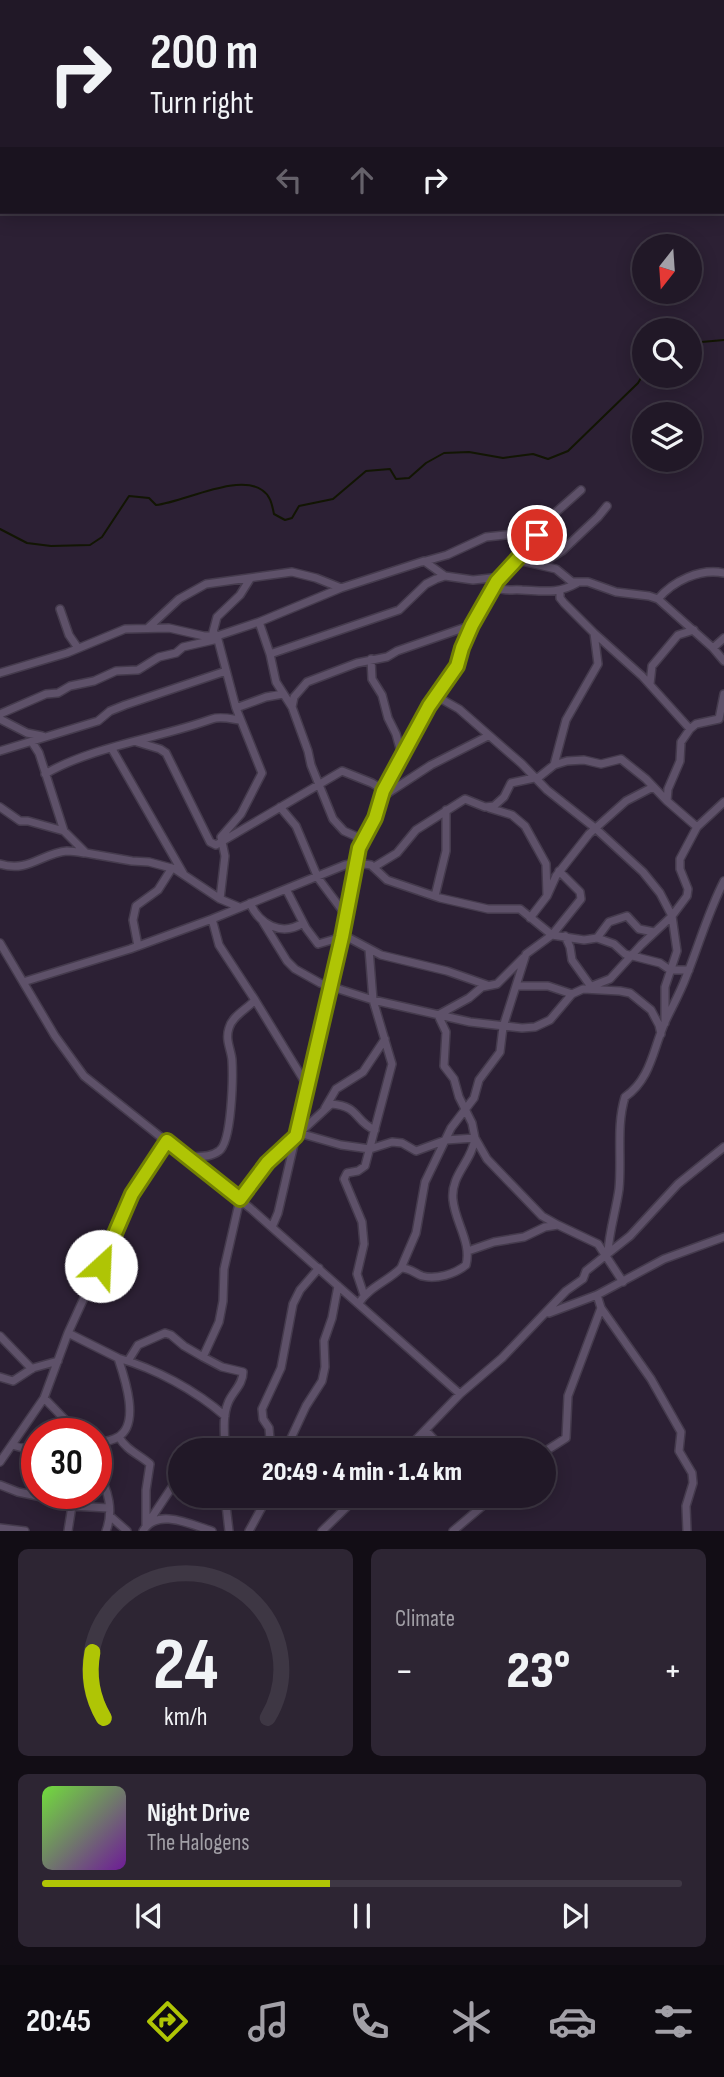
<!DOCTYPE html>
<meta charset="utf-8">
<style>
body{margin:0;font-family:"Sofia Sans Condensed",sans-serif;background:#2d2533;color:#f1f3f6;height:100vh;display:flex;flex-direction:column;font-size:26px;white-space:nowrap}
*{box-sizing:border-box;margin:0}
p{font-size:23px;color:#a2a0a7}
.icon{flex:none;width:38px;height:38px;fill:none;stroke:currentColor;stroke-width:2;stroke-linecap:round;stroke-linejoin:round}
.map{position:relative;height:1531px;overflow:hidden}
.side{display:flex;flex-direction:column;gap:18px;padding:18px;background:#120d15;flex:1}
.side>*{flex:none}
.guide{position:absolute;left:0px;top:0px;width:724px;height:214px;box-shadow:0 4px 18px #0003,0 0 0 2px #3e3744;background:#211827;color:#f1f3f6;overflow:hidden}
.needle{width:46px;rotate:197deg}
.buttons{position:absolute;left:632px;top:234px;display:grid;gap:14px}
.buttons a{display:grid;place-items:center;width:70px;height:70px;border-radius:50%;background:#211827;box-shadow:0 4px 18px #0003,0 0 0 2px #3e3744;font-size:35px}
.speed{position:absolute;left:21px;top:1418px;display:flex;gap:14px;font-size:35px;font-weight:700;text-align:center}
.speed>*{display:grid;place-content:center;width:91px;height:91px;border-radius:50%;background:#211827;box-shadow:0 4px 18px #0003,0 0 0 2px #3e3744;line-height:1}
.speed .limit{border:10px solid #d22;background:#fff;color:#111}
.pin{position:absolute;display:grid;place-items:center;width:60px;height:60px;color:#fff;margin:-30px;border:4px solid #fff;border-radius:50%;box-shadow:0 2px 7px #0007}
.me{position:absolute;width:77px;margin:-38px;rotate:25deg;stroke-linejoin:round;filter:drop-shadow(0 0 5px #0008)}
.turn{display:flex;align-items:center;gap:24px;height:147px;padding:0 35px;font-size:32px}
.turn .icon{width:91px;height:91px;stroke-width:2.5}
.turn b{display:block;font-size:49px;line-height:60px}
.lanes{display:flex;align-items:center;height:66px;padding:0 35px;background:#0003;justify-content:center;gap:35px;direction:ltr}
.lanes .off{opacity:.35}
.big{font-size:52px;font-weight:800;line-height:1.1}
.side .widget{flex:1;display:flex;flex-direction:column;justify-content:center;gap:10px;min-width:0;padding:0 24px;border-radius:10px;background:#2d2533}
.side .dial{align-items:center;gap:0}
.dial svg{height:182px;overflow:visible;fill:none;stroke:#3e3744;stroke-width:7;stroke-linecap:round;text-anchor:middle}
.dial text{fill:#f1f3f6;stroke:none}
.song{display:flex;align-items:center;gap:21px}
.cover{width:84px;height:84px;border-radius:10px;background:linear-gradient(135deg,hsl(100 70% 55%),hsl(280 70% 35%))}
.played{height:7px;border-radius:4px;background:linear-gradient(90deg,#afc505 45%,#3e3744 45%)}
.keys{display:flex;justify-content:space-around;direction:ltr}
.heat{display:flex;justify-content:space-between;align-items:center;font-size:38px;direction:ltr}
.side .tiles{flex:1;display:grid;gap:18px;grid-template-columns:1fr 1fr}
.widget:last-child{grid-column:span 2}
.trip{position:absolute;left:168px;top:1438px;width:388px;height:70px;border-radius:35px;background:#211827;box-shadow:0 4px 18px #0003,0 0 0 2px #3e3744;font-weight:800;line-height:70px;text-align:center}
.tab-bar{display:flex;height:112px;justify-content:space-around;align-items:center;background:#0d0a10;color:#a2a0a7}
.tab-bar .icon{width:49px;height:49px}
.tab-bar .selected{color:#afc505}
.tab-bar b{font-size:32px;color:#f1f3f6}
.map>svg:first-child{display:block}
</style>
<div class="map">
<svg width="724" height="1531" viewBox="0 0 724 1531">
<rect width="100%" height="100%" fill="#2c2034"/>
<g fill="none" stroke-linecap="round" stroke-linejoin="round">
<path stroke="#121503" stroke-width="2" d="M690 343 724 340
M0 529 27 543 51 546 90 545 102 537 129 496 149 498 156 505C184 502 238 473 262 490 271 496 272 505 274 514L285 520 292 518 299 506 333 499 366 471 390 469 396 479 409 478 426 463 444 453 469 452 503 458 533 454 548 459 568 451 638 383 644 373"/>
<g stroke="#453b4d" stroke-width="10">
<path id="minor" d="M231 0 233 2
M649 0 658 2
M673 0V2
M132 2 134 0
M331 2 332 0
M723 8H724
M0 46 2 47
M0 74 2 75
M517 560 556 569 572 582H588L616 592 649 596 658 599 713 648
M422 562 447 555 486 537 523 533 545 521
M536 564 549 559 562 551 598 517 607 506
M250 579 240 595 217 617 213 632 217 636 236 708 266 697 283 694
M495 587C505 592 511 589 522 590 544 591 558 594 577 583
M658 599C673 581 700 568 724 573
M60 609 69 635 78 648
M259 622 341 588
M149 627 179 599 206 584 292 572 316 578 341 588 424 561 445 576
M724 638 713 648 724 661
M270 654 276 682 292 707 308 751 311 765 333 819 344 831 362 839
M371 659 372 679 382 695 388 718 396 734 402 756
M0 673 67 653 125 629 169 628 204 636H217L259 622 270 654 399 610 426 584 436 579 445 576 473 580 501 577
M650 684 652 666 678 635 694 630
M436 696 459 709 522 764 547 790 595 828 643 872 660 893 672 916 677 951 665 987V1023
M292 707 294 697 307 682 357 663 387 657 397 651 472 625
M0 714 46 694 58 693 70 686 94 681 116 671 138 670 159 657 176 653 183 647 218 639
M0 719 27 733 42 736
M690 729 696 724 719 719 724 694
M32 742 39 753 64 831
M137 742 160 749 166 753 210 842 216 845 342 771 372 783 388 793 431 765 488 736
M112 749 183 873
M0 751 98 721 110 711 125 705 226 671
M554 765 566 720 598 664 594 633 564 603 560 598V592
M45 774C93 746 160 738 212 719 220 716 232 719 240 720
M0 807 20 821H28L64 831 86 853 132 861 149 862 175 869 220 899 239 907
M280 807 296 826 318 878 342 910 347 912
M489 808 512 815 525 826 546 864 547 895
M697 827 724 802
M0 864C28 873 42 853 67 851 72 851 78 852 84 853
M374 867 397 853 416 830 465 799 485 807 494 806 504 797 511 783 539 777 554 765 567 761 584 760 601 764 621 759 646 779 667 801
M286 889 306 928 318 944 342 937 351 939 381 955 447 971 487 985
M435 896 446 851V810
M220 899 225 856 221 837 241 814 262 773 236 708
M250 903C259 924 281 937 303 923
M530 918 547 896 556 876 589 834 626 801 653 787
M263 922 287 961 295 969 320 983 373 1000 470 1022 522 1028 535 1027 550 1020 572 994 583 989 620 991 630 993 651 1010 659 1025 661 1034
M565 936 570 947 572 960 592 988
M597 938 609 922 627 916 639 929 654 932
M0 943 55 1036 84 1076 250 1208 460 1394
M138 946 133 920 136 906 158 890 172 868
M523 958 497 984 482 987 469 998 438 1015 446 1032 444 1066 454 1079 459 1097 472 1123 475 1138 487 1159 542 1216 558 1225
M23 982 130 949 212 919
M518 986H548L572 994
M592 986 610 979 641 945 672 916 687 896 688 889 680 869V859L697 827 667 801 668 789 680 761 681 742 690 729 642 676 594 633
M255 1000 308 1087
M325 1108 336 1089 363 1072 385 1039
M299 1133 341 1145 370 1149 392 1142 402 1143 416 1151 446 1140 475 1138C472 1162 450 1175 453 1200 455 1222 472 1243 466 1265 455 1274 436 1280 422 1276 414 1273 410 1268 401 1268 388 1281 368 1288 359 1303
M187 1157C198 1156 210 1158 219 1151 232 1142 233 1077 232 1060 231 1049 225 1040 229 1028 232 1016 247 1009 255 1000L219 945 212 919 345 865 357 863 371 865 387 880 440 898 488 909H520L552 935 584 940 597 938 614 944 625 954 660 963 670 970H689
M272 1227 278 1213 342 937 362 839 375 818 389 779 429 706 458 666 462 648 472 625 497 581 533 542 546 521 581 490
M468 1251 494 1242 524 1237 545 1227 558 1225 598 1244 623 1282
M608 1253C609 1231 616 1211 619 1189 622 1158 616 1126 625 1097 651 1079 653 1049 665 1022 672 1007 680 993 686 977 699 945 708 912 724 881
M401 1268 416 1233 425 1182 451 1128 474 1098 479 1080 500 1052 503 1027 526 954 552 935 581 899 580 892 559 871
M364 1295 357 1274 364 1244 362 1222 344 1179 347 1173 358 1171 365 1166 392 1064 373 1000 369 949
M597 1295 601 1308 651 1379 681 1432 679 1451 692 1473 693 1483 686 1506 687 1531
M549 1313 597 1295 664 1259 724 1237
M68 1333 118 1358C124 1376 141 1424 118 1437 112 1441 103 1442 96 1443
M0 1336 32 1369
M118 1358C156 1369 195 1390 225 1416
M128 1361 138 1345 165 1333 171 1335 184 1346 203 1357
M0 1377 13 1381 33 1368 58 1361
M44 1398 78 1433
M426 1431 445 1451
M119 1437C126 1450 140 1455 150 1464L146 1490V1526
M12 1445 37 1452
M193 1451 198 1449 201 1451
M225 1451C225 1436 222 1418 228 1403 232 1392 243 1385 243 1372L222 1367 203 1357 219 1322 223 1301 224 1269 240 1199 267 1163 331 1104C360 1106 354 1121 375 1130
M271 1451 269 1428 263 1419 262 1409 281 1368 293 1304 300 1290 319 1268
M285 1451 306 1406 322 1381 325 1367 324 1341 332 1318 338 1286
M405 1451 460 1394 502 1358 566 1291 583 1279 586 1271 630 1236 678 1184 724 1147
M544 1452 566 1438 568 1396 601 1308
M0 1462 44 1398 68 1333 132 1193 167 1141
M96 1474C110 1488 113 1513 106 1531
M0 1485 18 1492 42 1497 63 1498 68 1500 71 1506 109 1508
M225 1496 229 1531
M110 1516 127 1531
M148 1523 180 1475
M0 1528 25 1531
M68 1531 74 1493
M143 1531C157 1507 192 1525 212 1531
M249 1531 268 1496
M322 1531 358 1496
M453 1531 492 1498 490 1496"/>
</g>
<use href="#minor" stroke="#5e5169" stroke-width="7"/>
</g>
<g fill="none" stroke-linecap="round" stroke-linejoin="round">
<g stroke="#728003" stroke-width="18">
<path id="route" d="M101 1266 132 1194 167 1141 240 1199 267 1163 296 1136 342 937 359 848 375 818 383 791 429 706 457 666 462 648 472 625 497 581 533 542 537 535"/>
</g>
<use href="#route" stroke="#afc505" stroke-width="12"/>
</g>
</svg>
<div class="buttons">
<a><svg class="needle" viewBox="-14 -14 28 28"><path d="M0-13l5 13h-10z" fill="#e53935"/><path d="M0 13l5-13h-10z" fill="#a2a0a7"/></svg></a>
<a><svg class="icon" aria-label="search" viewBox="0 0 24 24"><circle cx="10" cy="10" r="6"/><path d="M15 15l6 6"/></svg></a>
<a><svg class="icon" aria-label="layers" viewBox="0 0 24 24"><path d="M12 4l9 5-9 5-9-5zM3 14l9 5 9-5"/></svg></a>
</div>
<div class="speed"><div class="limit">30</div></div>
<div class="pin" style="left:537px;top:535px;background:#d93025"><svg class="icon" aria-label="arrive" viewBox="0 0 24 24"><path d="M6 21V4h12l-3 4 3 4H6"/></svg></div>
<svg class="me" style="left:101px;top:1266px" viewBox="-20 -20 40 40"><circle r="19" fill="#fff"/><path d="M0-13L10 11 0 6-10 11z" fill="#afc505"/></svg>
<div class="trip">20:49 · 4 min · 1.4 km</div>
<div class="guide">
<div class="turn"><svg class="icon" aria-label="right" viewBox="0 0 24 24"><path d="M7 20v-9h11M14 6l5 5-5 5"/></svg><div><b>200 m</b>Turn right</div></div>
<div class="lanes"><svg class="icon off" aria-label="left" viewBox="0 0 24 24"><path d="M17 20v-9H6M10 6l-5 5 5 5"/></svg><svg class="icon off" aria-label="ahead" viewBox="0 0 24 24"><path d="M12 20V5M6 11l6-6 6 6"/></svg><svg class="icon" aria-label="right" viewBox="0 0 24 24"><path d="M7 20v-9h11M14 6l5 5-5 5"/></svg></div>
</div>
</div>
<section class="side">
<div class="tiles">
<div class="widget dial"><svg viewBox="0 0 100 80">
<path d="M14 69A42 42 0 1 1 86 69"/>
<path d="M14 69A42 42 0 0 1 9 40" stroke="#afc505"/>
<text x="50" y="56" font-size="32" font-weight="700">24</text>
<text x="50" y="72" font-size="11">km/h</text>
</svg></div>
<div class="widget"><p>Climate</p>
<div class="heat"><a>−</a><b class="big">23°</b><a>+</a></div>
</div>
<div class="widget">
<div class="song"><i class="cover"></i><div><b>Night Drive</b><p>The Halogens</p></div></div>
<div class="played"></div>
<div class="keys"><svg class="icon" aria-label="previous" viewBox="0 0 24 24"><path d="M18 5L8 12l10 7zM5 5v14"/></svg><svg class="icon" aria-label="pause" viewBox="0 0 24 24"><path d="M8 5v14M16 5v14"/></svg><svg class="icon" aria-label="next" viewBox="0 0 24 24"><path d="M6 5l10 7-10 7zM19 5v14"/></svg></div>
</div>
</div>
</section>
<nav class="tab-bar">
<b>20:45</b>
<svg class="icon selected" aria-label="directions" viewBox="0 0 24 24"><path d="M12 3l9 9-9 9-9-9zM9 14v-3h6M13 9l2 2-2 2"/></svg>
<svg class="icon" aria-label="music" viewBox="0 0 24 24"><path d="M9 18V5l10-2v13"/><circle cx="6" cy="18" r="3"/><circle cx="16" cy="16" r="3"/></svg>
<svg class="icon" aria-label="phone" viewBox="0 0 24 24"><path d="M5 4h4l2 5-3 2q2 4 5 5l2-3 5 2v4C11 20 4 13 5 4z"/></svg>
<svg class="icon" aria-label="climate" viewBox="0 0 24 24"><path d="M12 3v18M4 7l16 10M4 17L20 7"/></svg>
<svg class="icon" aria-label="car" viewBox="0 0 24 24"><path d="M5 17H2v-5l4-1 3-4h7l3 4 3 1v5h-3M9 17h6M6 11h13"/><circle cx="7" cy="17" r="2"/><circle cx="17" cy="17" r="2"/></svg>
<svg class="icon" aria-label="filters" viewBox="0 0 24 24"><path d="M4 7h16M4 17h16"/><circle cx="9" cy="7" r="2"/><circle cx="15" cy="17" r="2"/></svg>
</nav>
